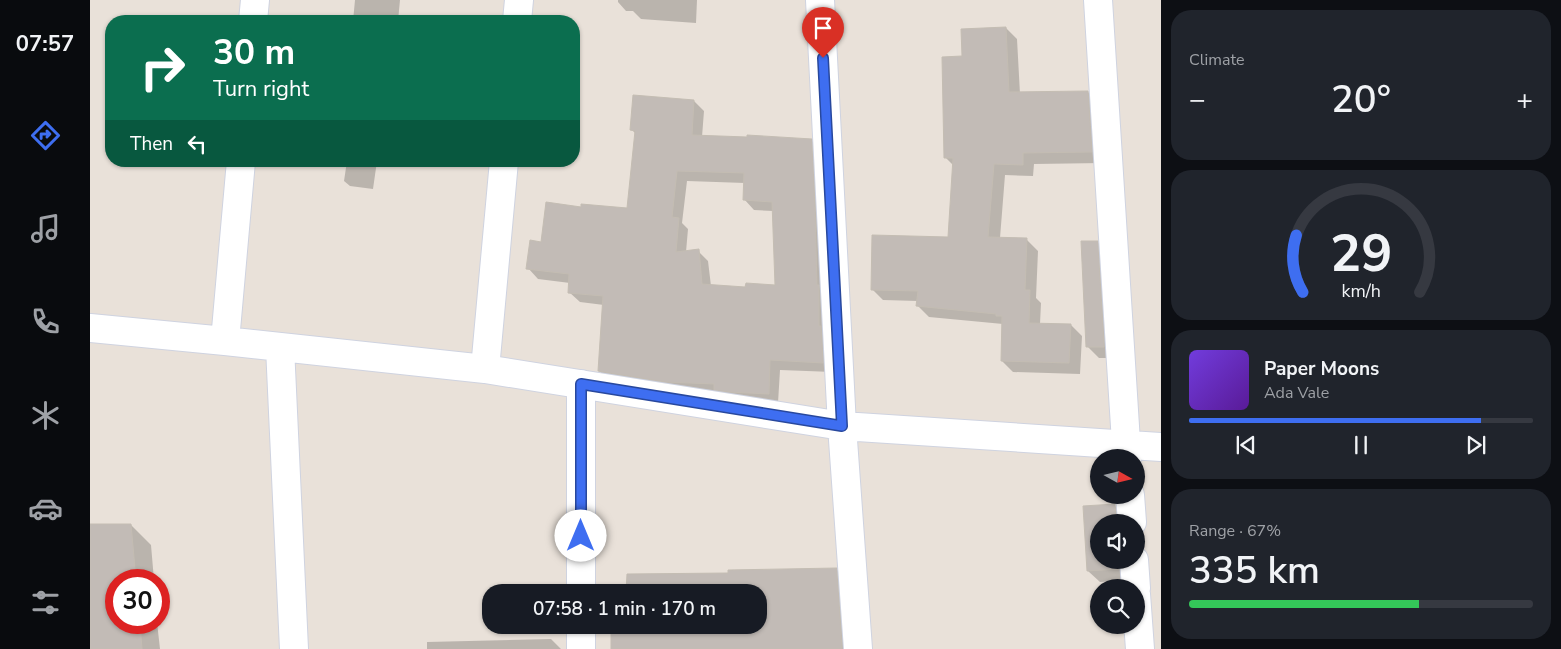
<!DOCTYPE html>
<meta charset="utf-8">
<style>
body{margin:0;font-family:"Nunito Sans",sans-serif;background:#20242c;color:#f1f3f6;height:100vh;display:flex;flex-direction:column;font-size:19px;white-space:nowrap}
*{box-sizing:border-box;margin:0}
p{font-size:16px;color:#9ea1a6}
.icon{flex:none;width:28px;height:28px;fill:none;stroke:currentColor;stroke-width:2;stroke-linecap:round;stroke-linejoin:round}
.map{position:relative;flex:1;overflow:hidden}
.sheet{display:flex;flex-direction:column;gap:10px;padding:10px;background:#0d0f14;width:400px}
.sheet>*{flex:none}
.hud{position:absolute;left:15px;top:15px;width:475px;height:152px;border-radius:20px;box-shadow:0 1px 4px #0004;background:#0b6e4f;color:#fff;overflow:hidden}
.needle{width:32px;rotate:98deg}
.controls{position:absolute;left:1000px;top:449px;display:grid;gap:10px}
.controls a{display:grid;place-items:center;width:55px;height:55px;border-radius:50%;background:#171b24;box-shadow:0 1px 4px #0004;font-size:25px}
.speed{position:absolute;left:15px;top:569px;display:flex;gap:10px;font-size:25px;font-weight:700;text-align:center}
.speed>*{display:grid;place-content:center;width:65px;height:65px;border-radius:50%;background:#171b24;box-shadow:0 1px 4px #0004;line-height:1}
.speed .limit{border:8px solid #d22;background:#fff;color:#111}
.pin{position:absolute;display:grid;place-items:center;width:42px;height:42px;color:#fff;margin:-51px -21px;border-radius:50% 50% 50% 0;rotate:-45deg;box-shadow:0 0 5px #0007}
.pin .icon{rotate:45deg}
.me{position:absolute;width:55px;margin:-28px;rotate:0deg;stroke-linejoin:round;filter:drop-shadow(0 0 4px #0008)}
.turn{display:flex;align-items:center;gap:18px;height:105px;padding:0 25px;font-size:22px}
.turn .icon{width:65px;height:65px;stroke-width:2.5}
.turn b{display:block;font-size:35px;line-height:42px}
.then{display:flex;align-items:center;height:48px;padding:0 25px;background:#0003;gap:10px;font-size:19px}
.big{font-size:38px;font-weight:600;line-height:1.1}
.sheet .widget{flex:1;display:flex;flex-direction:column;justify-content:center;gap:8px;min-width:0;padding:0 18px;border-radius:20px;background:#20242c}
.sheet .dial{align-items:center;gap:0}
.dial svg{height:130px;overflow:visible;fill:none;stroke:#363941;stroke-width:7;stroke-linecap:round;text-anchor:middle}
.dial text{fill:#f1f3f6;stroke:none}
.song{display:flex;align-items:center;gap:15px}
.cover{width:60px;height:60px;border-radius:8px;background:linear-gradient(135deg,hsl(260 70% 55%),hsl(270 70% 35%))}
.played{height:5px;border-radius:2px;background:linear-gradient(90deg,#3e6ef1 85%,#363941 85%)}
.keys{display:flex;justify-content:space-around;direction:ltr}
.heat{display:flex;justify-content:space-between;align-items:center;font-size:28px;direction:ltr}
.charge{height:8px;border-radius:4px;background:linear-gradient(90deg,#34c759 67%,#363941 0)}
.trip{position:absolute;left:392px;top:584px;width:285px;height:50px;border-radius:20px;background:#171b24;box-shadow:0 1px 4px #0004;font-weight:600;line-height:50px;text-align:center}
main{display:flex;flex:1;min-height:0}
.tab-bar{display:flex;flex-direction:column;width:90px;justify-content:space-around;align-items:center;background:#090b0e;color:#9ea1a6}
.tab-bar .icon{width:35px;height:35px}
.tab-bar .selected{color:#3e6ef1}
.tab-bar b{font-size:22px;color:#f1f3f6}
.map>svg:first-child{display:block}
</style>
<main>
<nav class="tab-bar">
<b>07:57</b>
<svg class="icon selected" aria-label="directions" viewBox="0 0 24 24"><path d="M12 3l9 9-9 9-9-9zM9 14v-3h6M13 9l2 2-2 2"/></svg>
<svg class="icon" aria-label="music" viewBox="0 0 24 24"><path d="M9 18V5l10-2v13"/><circle cx="6" cy="18" r="3"/><circle cx="16" cy="16" r="3"/></svg>
<svg class="icon" aria-label="phone" viewBox="0 0 24 24"><path d="M5 4h4l2 5-3 2q2 4 5 5l2-3 5 2v4C11 20 4 13 5 4z"/></svg>
<svg class="icon" aria-label="climate" viewBox="0 0 24 24"><path d="M12 3v18M4 7l16 10M4 17L20 7"/></svg>
<svg class="icon" aria-label="car" viewBox="0 0 24 24"><path d="M5 17H2v-5l4-1 3-4h7l3 4 3 1v5h-3M9 17h6M6 11h13"/><circle cx="7" cy="17" r="2"/><circle cx="17" cy="17" r="2"/></svg>
<svg class="icon" aria-label="filters" viewBox="0 0 24 24"><path d="M4 7h16M4 17h16"/><circle cx="9" cy="7" r="2"/><circle cx="15" cy="17" r="2"/></svg>
</nav>
<div class="map">
<svg width="1071" height="649" viewBox="0 0 1071 649">
<rect width="100%" height="100%" fill="#e9e1d9"/>
<path fill="#0003" fill-rule="evenodd" d="M265 0H310L308 21H263Z
M528 0H607L606 23 551 19 543 11H536L528 2Z
M916 28 927 39 930 94 998 92 1009 104 1013 163 944 164 943 176 915 175 910 238 936 239 948 251 946 298 951 303 950 324 981 325 992 336 990 374 923 372 912 361 913 324 839 317 828 306V301L793 300 782 289 859 238 864 166 855 157 874 57Z
M604 101 614 111 612 137 721 140 731 150 743 372 690 370 688 403 520 381 509 371 514 305 490 302 479 292 480 283 448 279 438 268 452 243 492 209H538L546 134 542 130ZM597 181 655 183 654 199 664 210 683 211 686 287 657 288 621 286 618 261 608 251 596 252 598 229 592 223Z
M257 161H287L283 189 260 186 254 181Z
M1007 242 1019 253 1025 358H1009L997 346Z
M1024 505 1036 517V522H1009V560H1045L1040 580 1010 582 998 571 994 507Z
M0 525H41L61 545 64 580H26V622H67L70 649H0Z
M746 569 762 585 767 649H522V625H669V592H538V575H639Z
M461 639 471 649H337V642Z"/>
<path fill="#c2bbb6" stroke="#c4bdb3" fill-rule="evenodd" d="M916 27 919 92 998 91 1002 152 933 153V165L904 164 898 237 937 238 935 290H940L939 323 981 324 979 363 911 361 912 316H906V314L826 306 828 291 781 290 782 235 858 237 863 158H854L852 57 872 56 871 29Z
M543 95 604 100 602 135 657 137V135L722 139 725 208 727 285H729V326H731L733 363 680 360 679 394 638 392 624 390V384L575 382 508 371 513 296 478 293 479 274 436 269 440 240 451 242 456 202 491 207V204L537 208 545 131 540 130ZM587 171 654 173 653 200 682 202 685 285 656 283 655 287 612 284 609 249 586 252 589 218 582 217Z
M991 241H1008L1014 347H996Z
M1025 504 1026 522H1009V560H1029V569L997 571 993 506Z
M0 524H41L46 580H26V622H50L52 649H0Z
M747 568 752 649H521V625H669V592H536L537 574 638 573V570Z"/>
<g fill="none" stroke-linecap="round" stroke-linejoin="round">
<g stroke="#cfd3e0" stroke-width="30">
<path id="minor" d="M730 0 752 426 768 649
M1008 0 1037 458
M163 21 165 0
M427 21 429 0
M0 328 135 341 395 369 752 426 1071 447
M135 341 151 161
M190 347 204 649
M395 369 414 161
M1040 495 1042 522
M1044 560 1046 588
M491 592V384
M1046 594 1050 649
M491 649V625"/>
</g>
<use href="#minor" stroke="#fff" stroke-width="28"/>
</g>
<g fill="none" stroke-linecap="round" stroke-linejoin="round">
<g stroke="#28489d" stroke-width="12">
<path id="route" d="M491 536V384L752 426 733 58"/>
</g>
<use href="#route" stroke="#3e6ef1" stroke-width="9"/>
</g>
</svg>
<div class="controls">
<a><svg class="needle" viewBox="-14 -14 28 28"><path d="M0-13l5 13h-10z" fill="#e53935"/><path d="M0 13l5-13h-10z" fill="#9ea1a6"/></svg></a>
<a><svg class="icon" aria-label="sound" viewBox="0 0 24 24"><path d="M4 9h4l5-4v14l-5-4H4zM17 9q2 3 0 6"/></svg></a>
<a><svg class="icon" aria-label="search" viewBox="0 0 24 24"><circle cx="10" cy="10" r="6"/><path d="M15 15l6 6"/></svg></a>
</div>
<div class="speed"><div class="limit">30</div></div>
<div class="pin" style="left:733px;top:58px;background:#d93025"><svg class="icon" aria-label="arrive" viewBox="0 0 24 24"><path d="M6 21V4h12l-3 4 3 4H6"/></svg></div>
<svg class="me" style="left:491px;top:536px" viewBox="-20 -20 40 40"><circle r="19" fill="#fff"/><path d="M0-13L10 11 0 6-10 11z" fill="#3e6ef1"/></svg>
<div class="trip">07:58 · 1 min · 170 m</div>
<div class="hud">
<div class="turn"><svg class="icon" aria-label="right" viewBox="0 0 24 24"><path d="M7 20v-9h11M14 6l5 5-5 5"/></svg><div><b>30 m</b>Turn right</div></div>
<div class="then">Then<svg class="icon" aria-label="left" viewBox="0 0 24 24"><path d="M17 20v-9H6M10 6l-5 5 5 5"/></svg></div>
</div>
</div>
<section class="sheet">
<div class="widget"><p>Climate</p>
<div class="heat"><a>−</a><b class="big">20°</b><a>+</a></div>
</div>
<div class="widget dial"><svg viewBox="0 0 100 80">
<path d="M14 69A42 42 0 1 1 86 69"/>
<path d="M14 69A42 42 0 0 1 10 34" stroke="#3e6ef1"/>
<text x="50" y="56" font-size="32" font-weight="700">29</text>
<text x="50" y="72" font-size="11">km/h</text>
</svg></div>
<div class="widget">
<div class="song"><i class="cover"></i><div><b>Paper Moons</b><p>Ada Vale</p></div></div>
<div class="played"></div>
<div class="keys"><svg class="icon" aria-label="previous" viewBox="0 0 24 24"><path d="M18 5L8 12l10 7zM5 5v14"/></svg><svg class="icon" aria-label="pause" viewBox="0 0 24 24"><path d="M8 5v14M16 5v14"/></svg><svg class="icon" aria-label="next" viewBox="0 0 24 24"><path d="M6 5l10 7-10 7zM19 5v14"/></svg></div>
</div>
<div class="widget"><p>Range · 67%</p><b class="big">335 km</b><div class="charge"></div></div>
</section>
</main>
